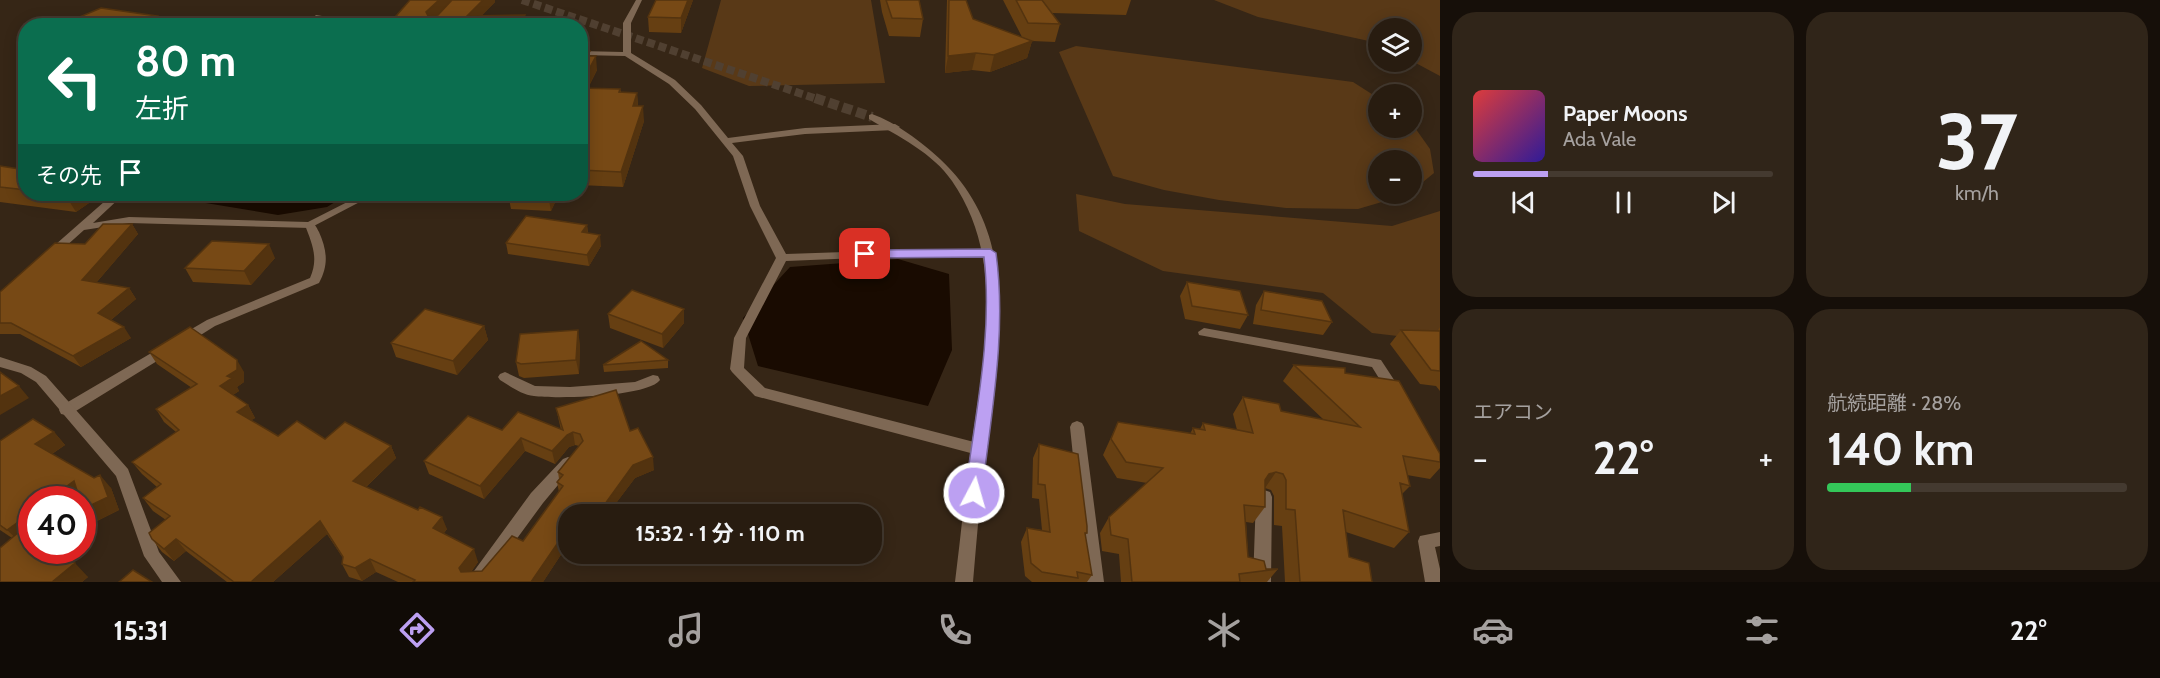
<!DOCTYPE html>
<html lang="ja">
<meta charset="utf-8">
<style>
body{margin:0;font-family:Cabin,"Noto Sans JP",sans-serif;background:#302519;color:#f1f3f6;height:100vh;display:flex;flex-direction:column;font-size:22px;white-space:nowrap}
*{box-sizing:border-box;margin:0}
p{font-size:20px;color:#a5a19f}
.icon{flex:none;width:33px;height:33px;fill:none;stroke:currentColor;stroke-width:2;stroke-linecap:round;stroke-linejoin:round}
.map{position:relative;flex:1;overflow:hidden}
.details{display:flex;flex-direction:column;gap:12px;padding:12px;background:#160f09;width:720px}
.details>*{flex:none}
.banner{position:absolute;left:18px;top:18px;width:570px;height:183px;border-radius:24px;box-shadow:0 3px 15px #0003,0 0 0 2px #443a30;background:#0b6e4f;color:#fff;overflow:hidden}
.tools{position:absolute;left:1368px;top:18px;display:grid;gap:12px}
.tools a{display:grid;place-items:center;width:54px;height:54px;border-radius:50%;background:#281c10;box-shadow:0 3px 15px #0003,0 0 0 2px #443a30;font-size:30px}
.speed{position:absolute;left:18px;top:486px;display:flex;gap:12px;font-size:30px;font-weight:700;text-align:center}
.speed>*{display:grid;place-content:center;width:78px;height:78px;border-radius:50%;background:#281c10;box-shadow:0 3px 15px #0003,0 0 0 2px #443a30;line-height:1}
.speed .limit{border:9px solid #d22;background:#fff;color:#111}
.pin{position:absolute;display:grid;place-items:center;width:51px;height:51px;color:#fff;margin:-26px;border-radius:12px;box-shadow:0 3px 9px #0006}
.me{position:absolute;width:66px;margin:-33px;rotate:6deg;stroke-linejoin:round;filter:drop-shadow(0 0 4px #0008)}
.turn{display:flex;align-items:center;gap:21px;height:126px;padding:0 18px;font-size:27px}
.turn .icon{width:78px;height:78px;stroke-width:2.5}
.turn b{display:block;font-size:42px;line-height:51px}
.then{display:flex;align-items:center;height:57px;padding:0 18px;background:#0003;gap:12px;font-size:22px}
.big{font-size:45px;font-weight:700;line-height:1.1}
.details .widget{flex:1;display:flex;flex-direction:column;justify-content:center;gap:9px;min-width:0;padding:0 21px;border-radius:24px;background:#302519}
.details .dial{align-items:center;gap:0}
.dial b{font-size:78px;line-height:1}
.song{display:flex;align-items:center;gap:18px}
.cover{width:72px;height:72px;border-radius:9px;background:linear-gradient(135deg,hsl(0 70% 55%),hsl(250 70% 35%))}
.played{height:6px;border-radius:3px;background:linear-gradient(90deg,#bca0f2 25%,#443a30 25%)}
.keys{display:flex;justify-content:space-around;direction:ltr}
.heat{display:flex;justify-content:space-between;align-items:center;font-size:33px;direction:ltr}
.charge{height:9px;border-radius:4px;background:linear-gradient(90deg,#34c759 28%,#443a30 0)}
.details .tiles{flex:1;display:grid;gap:12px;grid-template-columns:repeat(2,1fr)}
.trip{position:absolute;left:558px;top:504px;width:324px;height:60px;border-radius:24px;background:#281c10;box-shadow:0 3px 15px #0003,0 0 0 2px #443a30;font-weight:700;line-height:60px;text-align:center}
.tab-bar{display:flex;height:96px;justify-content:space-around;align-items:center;background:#100b06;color:#a5a19f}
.tab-bar .icon{width:42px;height:42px}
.tab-bar .active{color:#bca0f2}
.tab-bar b{font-size:27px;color:#f1f3f6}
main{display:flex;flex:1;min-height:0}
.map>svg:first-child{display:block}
</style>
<main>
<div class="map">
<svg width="1440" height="582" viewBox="0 0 1440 582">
<rect width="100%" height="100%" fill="#362616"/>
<path fill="#593917" d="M721 0H871L885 83 749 86 702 68Z
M1214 0H1440V76L1412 61V28H1378V43L1258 17Z
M1076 46 1353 82 1378 98V128H1412V124L1413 125 1430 149 1434 173 1412 191V160H1378V194H1409L1358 209 1286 208 1219 200 1164 190 1113 176 1059 52Z
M1076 194 1125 204 1392 226 1440 211V341L1372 333 1323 293 1163 271 1079 231Z"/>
<path fill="#190b01" d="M164 194H348L327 207 278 215 163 196Z
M898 259 949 274 952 350 928 406 758 366 743 318 790 267Z"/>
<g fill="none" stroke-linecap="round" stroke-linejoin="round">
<path stroke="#504031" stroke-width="8" stroke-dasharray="8 4" stroke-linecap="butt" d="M522 0 820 100"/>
<path stroke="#504031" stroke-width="10" stroke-dasharray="10 4.5" stroke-linecap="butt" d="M815 98 872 117"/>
<path fill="#7e6854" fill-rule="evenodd" d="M310 222C316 224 316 227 319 232 327 250 329 265 319 283L215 326 188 343H178L177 340 178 337 207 320 310 278C319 258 312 244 305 225Z
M1204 328 1381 360 1402 392 1400 396H1390L1372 367 1199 335 1198 332Z
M165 345 170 347 172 350 170 353 71 414 66 415 61 414 59 410 61 406Z
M505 372 535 386 570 387 635 382 653 375 658 376 660 380C648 397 555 399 534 396 522 395 510 386 500 380L498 377 500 374Z
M1077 421 1082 423 1084 427 1104 582H1086L1070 427 1072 423Z
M568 457 573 459 576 463 573 467 543 503 485 582H466L531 493 563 459Z
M1264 490 1270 492 1272 497 1271 582H1253L1256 497 1258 492Z
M1440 532V546L1435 547 1440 569V582H1425L1418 541 1420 536Z"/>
<path fill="#7e6854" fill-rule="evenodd" d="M636 0H642L631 23V53L675 80 701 105 728 138 805 128 895 124 900 127 895 130 805 134 732 143 743 156 760 206 786 254 933 249 990 250 996 253 990 256 933 255 786 261 746 338 744 368 765 388 978 443 983 445 985 449 983 453 978 455 755 396 732 372 730 369 734 338 776 258 750 206 733 156 695 109 669 84 625 56 580 55V51L623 52V23Z
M316 15 322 16 312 26H304Z
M113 194H124L93 223 129 217 308 222 363 194H375L310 228 129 223 84 230 55 256H47L45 254 47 252Z
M0 357 31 367 46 376 128 469 159 552 181 582H162L144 556 116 476 36 382 21 373 0 367Z"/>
<path fill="#7e6854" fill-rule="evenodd" d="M872 114C895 122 922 142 940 159 1022 235 999 342 986 442 981 488 977 535 973 582H955C961 535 965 488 972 442 984 355 1006 259 952 181 933 153 898 136 869 119V115Z"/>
</g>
<path fill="#663f12" d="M410 0H495V2L481 16 526 19 535 26H398L396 16Z
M693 0 681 33 649 32 648 17Z
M880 0H919L923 19 920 37 889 36 882 12Z
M947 0H966L973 19 1022 37 1003 0H1131L1126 15 1052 13 1060 24 1055 42 1032 41 1027 58 990 72 972 70 945 73Z
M580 51H590V56L597 70 588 88 620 89 621 92 637 93 638 106 644 121 623 187 580 185Z
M0 166 26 170V194H102L76 212 0 202Z
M508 194H559L551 211 511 209Z
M132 224 138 234 96 283 129 288 136 299 111 320 131 338 81 367 20 334H0V292L85 244Z
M587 225 588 233 601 246 589 266 508 254 506 243Z
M275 258 251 285 193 282 185 268Z
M1187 282 1248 315 1240 329 1185 319 1180 296Z
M1264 291 1332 322 1323 335 1253 324 1256 305Z
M608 314 684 323 663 348 610 328Z
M484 326 488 340 457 375 396 357 391 343Z
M1440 327V391L1436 386 1420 384 1390 344 1401 330 1437 331Z
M580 344 579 374 524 378 519 376 516 362Z
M149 352 244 372V382L237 387 239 391 233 395 248 405 255 418 251 420 278 436 391 446 396 458 366 487 447 529 444 533 478 562 471 572 482 571 523 541 559 492 557 482 559 479 558 472 579 446 575 445 569 447 555 464 525 451 484 499 429 474 424 461 502 430H561L556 408 630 431 654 470 635 478 613 507 627 512V514H568V544L543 582H398L376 572 362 581 349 577 342 564 343 558 327 534 273 582H227L186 551 174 561 162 552 152 539 166 520 153 511 143 498 157 487 142 474 132 462 176 432 164 422 156 409 192 388 157 364Z
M668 360V368L604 372 603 365Z
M1294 365 1345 373 1440 454V468L1430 479 1407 475 1410 486 1402 494 1409 532 1394 548 1346 532 1349 557 1372 582H1285L1282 526 1274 525V496L1271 490 1265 488V507L1253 523 1246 522 1248 557 1266 569H1278L1267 582H1121L1119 554 1102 551 1100 533 1109 517 1147 483 1117 478 1103 455 1118 422 1190 434 1193 428 1200 429 1203 423 1237 430 1233 414 1243 397 1281 411 1324 420 1283 381Z
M54 432 65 445 52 454 111 488 119 510 95 522 83 509 80 498 32 500V550L88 577 82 582H0L12 538 0 530V441Z
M1039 444 1087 533 1085 536 1092 575 1087 582H1032L1025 576 1021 542 1027 528 1042 530 1039 499 1032 498 1033 458Z"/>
<path fill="#53330f" d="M439 0H454L429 24 426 12Z
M483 0H495V2L472 26 467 16Z
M688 0H693L681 33V18Z
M157 16 159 22 152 26H138Z
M1032 41 1027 58 990 72 994 55Z
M976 53 972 70 945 73 948 56Z
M596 56 597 70 581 102 580 86Z
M637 93 638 107 633 106Z
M643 106 644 121 623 187 621 172Z
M69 194H102L76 212 66 196Z
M549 194H559L551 211 548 195Z
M132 224 138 234 89 291 82 280Z
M587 225 588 236 582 232Z
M600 235 601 246 589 266 587 255Z
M269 244 275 258 251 285 244 271Z
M129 288 136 299 106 324 98 313Z
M684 309V323L663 348 662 334Z
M484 326 488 340 457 375 453 361Z
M124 327 131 338 81 367 73 356Z
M578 330 580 344 579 374 576 360Z
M237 360 244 372V382L237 387 239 391 228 398 220 386 227 376Z
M19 386 29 398 0 415V396Z
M248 405 255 418 245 425 237 412Z
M54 432 65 445 47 457 35 444Z
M573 432 575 445 569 447 555 464 552 451 567 435Z
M521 438 525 451 484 499 480 486Z
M391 446 396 458 359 493 353 481Z
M653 457 654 470 635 478 608 514 605 504 633 465Z
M1276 472 1265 488 1257 490 1269 474Z
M100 475 111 488 119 510 95 522 83 509Z
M74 481 85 494 78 500H48Z
M32 512V535L21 543 7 530Z
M442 517 447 529 438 540 433 528Z
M320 521 327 534 273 582H251Z
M568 528V544L543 582H531Z
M176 539 186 551 174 561 164 549Z
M474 549 478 562 464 581 459 568Z
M370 559 376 572 362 581 355 568Z
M75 563 88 577 82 582H52Z"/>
<path fill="#774915" stroke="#53330f" stroke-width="1.5" d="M410 0H439L426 12 428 16 438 15 452 0H483L467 16 525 15 523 19H534L530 26H424L396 16Z
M656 0H688L681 18 648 17Z
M886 0H919L923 19 892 18Z
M949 0H966L973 19 1032 41 994 55 976 53 948 56Z
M1016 0H1042L1060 24 1028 23Z
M101 8 157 16 138 26H58Z
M580 51H590L587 56H596L580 86Z
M580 88 620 89 619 92 637 93 633 106H643L621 172 580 170Z
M0 166 26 170V190L0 187Z
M49 194H69L66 196Z
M512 194H549L548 195Z
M526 216 587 225 582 232 600 235 587 255 506 243Z
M103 224H132L82 280 129 288 98 313 124 327 73 356 11 323H0V292L55 243 85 244Z
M212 241 269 244 244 271 185 268Z
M1187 282 1240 291 1248 315 1192 306Z
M632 290 684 309 662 334 608 314Z
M1264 291 1322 301 1332 322 1261 310Z
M425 309 484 326 453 361 391 343Z
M190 327 237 360V370L227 376 232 378 220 386 248 405 237 412 278 436 297 421 325 439 345 422 391 446 353 481 418 510 420 507 442 517 433 528 474 549 459 568 461 572 482 571 512 536 523 541 563 486 557 482 563 475 558 472 583 441 580 434 573 432 567 435 552 451 521 438 480 486 424 461 468 416 502 430 518 412 563 430 556 408 616 390 630 431 638 428 653 457 633 465 605 504 627 512 625 514H568V528L531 582H413L415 580 370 559 355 568 342 564 343 557 320 521 251 582H234L176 539 164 549 152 539 149 533 170 516 143 498 161 484 132 462 179 430 156 409 197 384 149 352Z
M578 330 576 360 521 364 516 362 520 334Z
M1401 330 1440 331V371L1431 370Z
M641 341 668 360 603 365Z
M1294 365 1345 368V373L1399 381 1440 454V462L1403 456 1410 486 1400 483 1409 532 1343 510 1349 557 1369 563 1372 582H1300L1295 510 1286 509V480L1283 474 1276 472 1269 474 1265 480V507L1244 505 1248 557 1264 561 1266 569H1278L1239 574 1240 582H1132L1128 539 1111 535 1109 517 1163 468 1126 462 1111 439 1118 422 1195 434 1193 428 1205 430 1203 423 1253 433 1243 397 1279 404 1281 411 1360 427Z
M0 372 19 386 0 396Z
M33 419 54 432 35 444 94 478 100 475 108 497 83 509 82 500H80L74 481 48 500H32V512L7 530 0 525V441Z
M1039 444 1078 454 1087 526V533H1085L1092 575 1077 572 1078 578 1042 572 1031 563 1027 528 1050 532 1045 485 1038 484Z
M20 531H26L32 534V550H57L75 563 52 582H0V548Z
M133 570 152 582H119Z"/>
<path fill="#bca0f2" stroke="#7a689d" stroke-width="1.5" d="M990 249 996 253C1007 333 991 414 982 493L980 498 974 501 967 498 965 493C975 415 993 335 984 257L865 258 858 254 865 250Z"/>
</svg>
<div class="tools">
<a><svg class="icon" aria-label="layers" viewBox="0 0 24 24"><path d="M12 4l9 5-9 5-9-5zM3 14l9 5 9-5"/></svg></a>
<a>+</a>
<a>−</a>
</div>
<div class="speed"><div class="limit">40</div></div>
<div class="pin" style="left:865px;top:254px;background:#d93025"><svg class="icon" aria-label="arrive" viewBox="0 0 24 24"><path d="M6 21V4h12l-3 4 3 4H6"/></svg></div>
<svg class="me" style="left:974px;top:493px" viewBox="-20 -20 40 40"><circle r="17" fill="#bca0f2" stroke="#fff" stroke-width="3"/><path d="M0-11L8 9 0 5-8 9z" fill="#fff"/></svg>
<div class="trip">15:32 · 1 分 · 110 m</div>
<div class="banner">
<div class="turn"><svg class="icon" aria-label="left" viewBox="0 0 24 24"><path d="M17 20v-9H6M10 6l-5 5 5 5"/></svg><div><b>80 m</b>左折</div></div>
<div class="then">その先<svg class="icon" aria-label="arrive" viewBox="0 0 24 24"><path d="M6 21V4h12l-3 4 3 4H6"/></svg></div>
</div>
</div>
<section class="details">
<div class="tiles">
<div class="widget">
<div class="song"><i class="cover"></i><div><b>Paper Moons</b><p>Ada Vale</p></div></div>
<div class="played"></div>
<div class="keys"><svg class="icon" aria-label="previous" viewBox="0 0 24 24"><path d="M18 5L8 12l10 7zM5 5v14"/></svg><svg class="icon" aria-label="pause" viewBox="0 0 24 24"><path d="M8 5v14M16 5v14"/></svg><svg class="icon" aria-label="next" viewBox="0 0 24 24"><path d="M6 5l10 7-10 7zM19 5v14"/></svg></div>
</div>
<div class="widget dial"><b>37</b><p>km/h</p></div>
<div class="widget"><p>エアコン</p>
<div class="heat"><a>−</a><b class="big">22°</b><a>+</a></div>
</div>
<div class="widget"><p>航続距離 · 28%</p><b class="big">140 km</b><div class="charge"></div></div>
</div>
</section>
</main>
<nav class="tab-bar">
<b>15:31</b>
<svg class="icon active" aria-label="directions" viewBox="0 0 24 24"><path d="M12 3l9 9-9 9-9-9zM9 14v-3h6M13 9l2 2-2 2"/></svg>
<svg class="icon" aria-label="music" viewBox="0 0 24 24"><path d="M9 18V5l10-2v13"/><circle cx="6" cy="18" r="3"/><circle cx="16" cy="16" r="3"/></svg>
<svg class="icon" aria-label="phone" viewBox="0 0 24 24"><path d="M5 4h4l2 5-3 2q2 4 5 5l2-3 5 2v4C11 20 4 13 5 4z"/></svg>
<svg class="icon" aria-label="climate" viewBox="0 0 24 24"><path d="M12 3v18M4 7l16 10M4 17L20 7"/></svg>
<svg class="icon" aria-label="car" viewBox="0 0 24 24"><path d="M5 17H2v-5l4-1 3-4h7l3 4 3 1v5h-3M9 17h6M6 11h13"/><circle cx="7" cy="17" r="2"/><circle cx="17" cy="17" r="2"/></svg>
<svg class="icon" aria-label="filters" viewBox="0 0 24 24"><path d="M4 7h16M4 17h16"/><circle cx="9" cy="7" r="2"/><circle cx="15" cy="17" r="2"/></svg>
<b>22°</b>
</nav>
